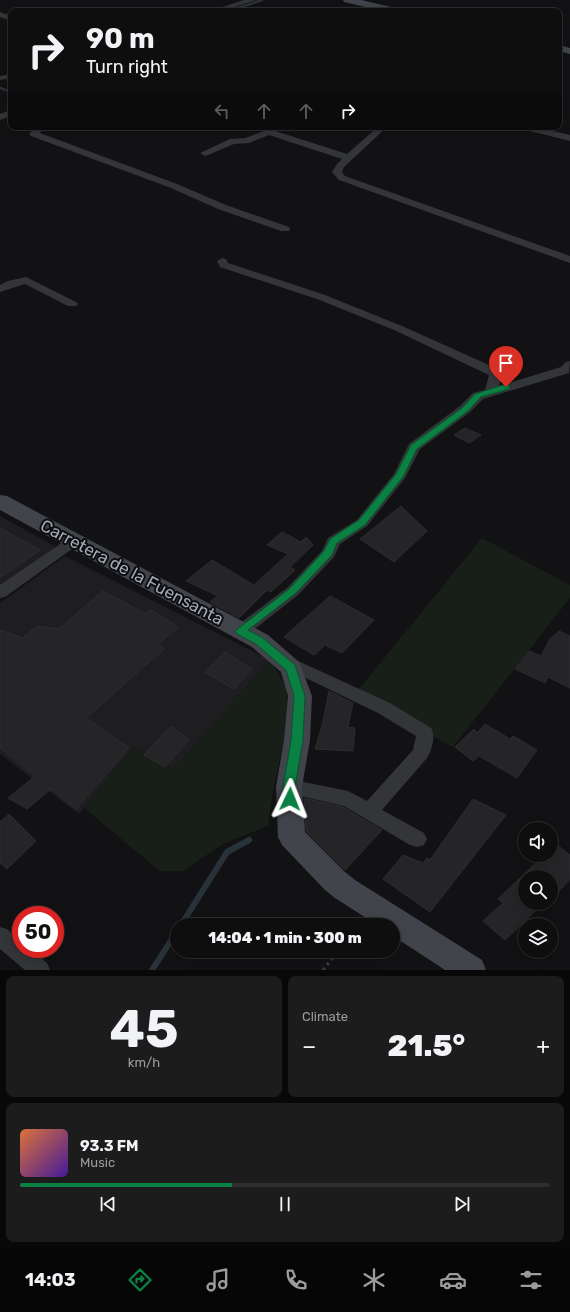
<!DOCTYPE html>
<meta charset="utf-8">
<style>
body{margin:0;font-family:Rubik,sans-serif;background:#1c1c1d;color:#f1f3f6;height:100vh;display:flex;flex-direction:column;font-size:15px;white-space:nowrap}
*{box-sizing:border-box;margin:0}
p{font-size:13px;color:#9b9c9e}
.icon{flex:none;width:22px;height:22px;fill:none;stroke:currentColor;stroke-width:2;stroke-linecap:round;stroke-linejoin:round}
.map{position:relative;height:970px;overflow:hidden}
.panel{display:flex;flex-direction:column;gap:6px;padding:6px;background:#080808;flex:1}
.panel>*{flex:none}
.banner{position:absolute;left:8px;top:8px;width:554px;height:122px;border-radius:8px;box-shadow:0 2px 10px #0003,0 0 0 1px #2e2e2f;background:#0e0e0f;color:#f1f3f6;overflow:hidden}
.fabs{position:absolute;left:518px;top:822px;display:grid;gap:8px}
.fabs a{display:grid;place-items:center;width:40px;height:40px;border-radius:50%;background:#0e0e0f;box-shadow:0 2px 10px #0003,0 0 0 1px #2e2e2f;font-size:20px}
.speed{position:absolute;left:12px;top:906px;display:flex;gap:8px;font-size:20px;font-weight:700;text-align:center}
.speed>*{display:grid;place-content:center;width:52px;height:52px;border-radius:50%;background:#0e0e0f;box-shadow:0 2px 10px #0003,0 0 0 1px #2e2e2f;line-height:1}
.speed .limit{border:6px solid #d22;background:#fff;color:#111}
.pin{position:absolute;display:grid;place-items:center;width:34px;height:34px;color:#fff;margin:-41px -17px;border-radius:50% 50% 50% 0;rotate:-45deg;box-shadow:0 0 4px #0007}
.pin .icon{rotate:45deg}
.me{position:absolute;width:44px;margin:-22px;rotate:2deg;stroke-linejoin:round;filter:drop-shadow(0 0 3px #0008)}
.turn{display:flex;align-items:center;gap:14px;height:84px;padding:0 12px;font-size:18px}
.turn .icon{width:52px;height:52px;stroke-width:2.5}
.turn b{display:block;font-size:28px;line-height:34px}
.lanes{display:flex;align-items:center;height:38px;padding:0 12px;background:#0003;justify-content:center;gap:20px;direction:ltr}
.lanes .off{opacity:.35}
.big{font-size:30px;font-weight:800;line-height:1.1}
.panel .tile{flex:1;display:flex;flex-direction:column;justify-content:center;gap:6px;min-width:0;padding:0 14px;border-radius:8px;background:#1c1c1d}
.panel .dial{align-items:center;gap:0}
.dial b{font-size:52px;line-height:1}
.song{display:flex;align-items:center;gap:12px}
.cover{width:48px;height:48px;border-radius:6px;background:linear-gradient(135deg,hsl(20 70% 55%),hsl(260 70% 35%))}
.played{height:4px;border-radius:2px;background:linear-gradient(90deg,#0b8043 40%,#2e2e2f 40%)}
.keys{display:flex;justify-content:space-around;direction:ltr}
.heat{display:flex;justify-content:space-between;align-items:center;font-size:22px;direction:ltr}
.panel .tiles{flex:1;display:grid;gap:6px;grid-template-columns:1fr 1fr}
.tile:last-child{grid-column:span 2}
.trip{position:absolute;left:170px;top:918px;width:230px;height:40px;border-radius:20px;background:#0e0e0f;box-shadow:0 2px 10px #0003,0 0 0 1px #2e2e2f;font-weight:800;line-height:40px;text-align:center}
.tab-bar{display:flex;height:64px;justify-content:space-around;align-items:center;background:#060606;color:#9b9c9e}
.tab-bar .icon{width:28px;height:28px}
.tab-bar .active{color:#0b8043}
.tab-bar b{font-size:18px;color:#f1f3f6}
.map>svg:first-child{display:block}
</style>
<div class="map">
<svg width="570" height="970" viewBox="0 0 570 970">
<rect width="100%" height="100%" fill="#121214"/>
<path fill="#1e1e21" d="M0 516 56 547 0 587Z
M65 556 270 660 174 769 134 747 79 814 0 754V603Z"/>
<path fill="#181f18" d="M482 538 570 585V598L453 747 355 694Z
M270 660 286 687 288 720 273 791 268 826 223 844 183 871H160L84 808 134 747 174 769Z"/>
<g fill="none" stroke-linecap="round" stroke-linejoin="round">
<path stroke="#273339" stroke-width="2.5" d="M229 11 262 0
M0 88 11 92"/>
<path stroke="#273339" stroke-width="6" d="M181 925 227 852 249 840
M152 970 177 931"/>
</g>
<path fill="#252528" stroke="#2c2d30" d="M465 428 481 435 469 443 454 435Z
M401 506 427 531 394 562 360 539Z
M0 528 40 550 0 578Z
M282 532 301 542 306 537 313 545 290 567 295 570 271 592 267 590 239 618 210 602 218 596 186 581 212 560 254 585 288 554 267 545Z
M103 591 146 614 151 610 178 627 158 644 164 649 86 718 129 748 76 809 51 789 27 809 8 798 35 776 0 748V630L23 638 37 626 59 629Z
M330 596 374 620 342 653 325 645 314 655 284 637Z
M559 631 570 636V688L548 677 545 683 515 669 529 651 541 656 550 639Z
M225 652 252 669 234 689 205 672Z
M329 691 353 703 348 727 355 728 353 751 315 749 323 722Z
M485 724 510 739 513 736 537 750 517 778 479 756 473 761 455 747 474 729 477 733Z
M171 726 189 740 165 767 144 755Z
M304 798 343 807 382 830 345 870 306 831Z
M473 799 506 815 430 912 383 879 403 855 423 863 427 858 430 860Z
M9 814 36 841 7 869 0 863V822Z
M556 844 570 855V879L551 900V877H525V903H544L505 940 483 921 503 903 498 899 544 855H551V849Z"/>
<g fill="none" stroke-linecap="round" stroke-linejoin="round">
<path stroke="#393c40" stroke-width="3.5" stroke-dasharray="2.5 4" stroke-linecap="butt" d="M323 970 338 951"/>
<path fill="#333539" fill-rule="evenodd" d="M244 0H256L222 11H210Z
M0 12 11 16V21L0 17Z
M11 74V78L0 80V76Z
M11 110V116L0 120V114Z
M33 127H43L40 133 177 184 226 205 289 227 290 229 289 231H281L218 209 171 188 31 136 29 134 34 129Z
M378 127H387L344 167 342 172 345 176 570 256V263L339 180 332 172 337 164 342 159 269 135 249 143 234 144 208 155 205 156 200 153 230 139 245 138 269 129 347 154Z
M521 127H536L570 135V141L522 129Z
M222 258 226 259 228 263 325 295 402 326 500 370 502 373 499 386 561 367 566 362 570 361 569 373 483 399 470 412 420 449 405 478 367 526 340 544 334 557 298 595 247 635 241 637 235 635 233 631 235 627 288 587 322 551 328 538 357 520 394 474 409 444 460 406 473 393 485 390 489 375 394 330 317 299 220 267 217 261Z
M26 277 76 302 78 304 76 306H68L25 284 0 292V285L8 281Z
M74 536 79 538 81 541 79 544 5 597 0 598V585L69 538Z
M285 655 390 703 431 728C436 736 432 750 427 758L382 810 424 833 427 839 424 845 417 847 410 845 344 806 283 792 280 787 283 782 289 779 348 791 367 801 413 750 416 736 378 713 279 665 277 661 279 657Z
M0 927 7 929 21 941V949H31L47 963 50 970H25L0 949Z"/>
<path fill="#41444a" fill-rule="evenodd" d="M343 0H361L400 9 401 11H383L344 2Z
M559 45 570 48V54L559 51Z
M0 495 7 496 268 635 299 662 312 696 310 740 302 787 305 832 345 872 355 880 482 960 486 970H445L393 936V925H377L335 898 325 890 282 845 278 837 276 787 284 740 288 696 281 672 252 647 0 510Z"/>
</g>
<path fill="#0b8043" stroke="#07532c" d="M503 385H509L510 387 509 389 481 397 468 411 417 449 403 477 365 525 337 543 332 555 296 593 248 630 263 638 295 665 305 696 303 740 295 787 296 799 294 803 290 804 285 803 283 799V787L291 740 294 696 286 670 256 644 237 634 235 631 289 589 324 551 330 539 359 520 396 474 411 445 462 408 475 394Z"/>
<g text-anchor="middle" stroke-width="4" stroke-linejoin="round" paint-order="stroke">
<g font-size="17" fill="#a2abb6" stroke="#0d0d0f">
<text transform="translate(132 572) rotate(28)" y="6">Carretera de la Fuensanta</text>
</g>
</g>
</svg>
<div class="fabs">
<a><svg class="icon" aria-label="sound" viewBox="0 0 24 24"><path d="M4 9h4l5-4v14l-5-4H4zM17 9q2 3 0 6"/></svg></a>
<a><svg class="icon" aria-label="search" viewBox="0 0 24 24"><circle cx="10" cy="10" r="6"/><path d="M15 15l6 6"/></svg></a>
<a><svg class="icon" aria-label="layers" viewBox="0 0 24 24"><path d="M12 4l9 5-9 5-9-5zM3 14l9 5 9-5"/></svg></a>
</div>
<div class="speed"><div class="limit">50</div></div>
<div class="pin" style="left:506px;top:387px;background:#d93025"><svg class="icon" aria-label="arrive" viewBox="0 0 24 24"><path d="M6 21V4h12l-3 4 3 4H6"/></svg></div>
<svg class="me" style="left:290px;top:799px" viewBox="-20 -20 40 40"><path d="M0-17L14 15 0 8-14 15z" fill="#0b8043" stroke="#fff" stroke-width="4"/></svg>
<div class="trip">14:04 · 1 min · 300 m</div>
<div class="banner">
<div class="turn"><svg class="icon" aria-label="right" viewBox="0 0 24 24"><path d="M7 20v-9h11M14 6l5 5-5 5"/></svg><div><b>90 m</b>Turn right</div></div>
<div class="lanes"><svg class="icon off" aria-label="left" viewBox="0 0 24 24"><path d="M17 20v-9H6M10 6l-5 5 5 5"/></svg><svg class="icon off" aria-label="ahead" viewBox="0 0 24 24"><path d="M12 20V5M6 11l6-6 6 6"/></svg><svg class="icon off" aria-label="ahead" viewBox="0 0 24 24"><path d="M12 20V5M6 11l6-6 6 6"/></svg><svg class="icon" aria-label="right" viewBox="0 0 24 24"><path d="M7 20v-9h11M14 6l5 5-5 5"/></svg></div>
</div>
</div>
<section class="panel">
<div class="tiles">
<div class="tile dial"><b>45</b><p>km/h</p></div>
<div class="tile"><p>Climate</p>
<div class="heat"><a>−</a><b class="big">21.5°</b><a>+</a></div>
</div>
<div class="tile">
<div class="song"><i class="cover"></i><div><b>93.3 FM</b><p>Music</p></div></div>
<div class="played"></div>
<div class="keys"><svg class="icon" aria-label="previous" viewBox="0 0 24 24"><path d="M18 5L8 12l10 7zM5 5v14"/></svg><svg class="icon" aria-label="pause" viewBox="0 0 24 24"><path d="M8 5v14M16 5v14"/></svg><svg class="icon" aria-label="next" viewBox="0 0 24 24"><path d="M6 5l10 7-10 7zM19 5v14"/></svg></div>
</div>
</div>
</section>
<nav class="tab-bar">
<b>14:03</b>
<svg class="icon active" aria-label="directions" viewBox="0 0 24 24"><path d="M12 3l9 9-9 9-9-9zM9 14v-3h6M13 9l2 2-2 2"/></svg>
<svg class="icon" aria-label="music" viewBox="0 0 24 24"><path d="M9 18V5l10-2v13"/><circle cx="6" cy="18" r="3"/><circle cx="16" cy="16" r="3"/></svg>
<svg class="icon" aria-label="phone" viewBox="0 0 24 24"><path d="M5 4h4l2 5-3 2q2 4 5 5l2-3 5 2v4C11 20 4 13 5 4z"/></svg>
<svg class="icon" aria-label="climate" viewBox="0 0 24 24"><path d="M12 3v18M4 7l16 10M4 17L20 7"/></svg>
<svg class="icon" aria-label="car" viewBox="0 0 24 24"><path d="M5 17H2v-5l4-1 3-4h7l3 4 3 1v5h-3M9 17h6M6 11h13"/><circle cx="7" cy="17" r="2"/><circle cx="17" cy="17" r="2"/></svg>
<svg class="icon" aria-label="filters" viewBox="0 0 24 24"><path d="M4 7h16M4 17h16"/><circle cx="9" cy="7" r="2"/><circle cx="15" cy="17" r="2"/></svg>
</nav>
